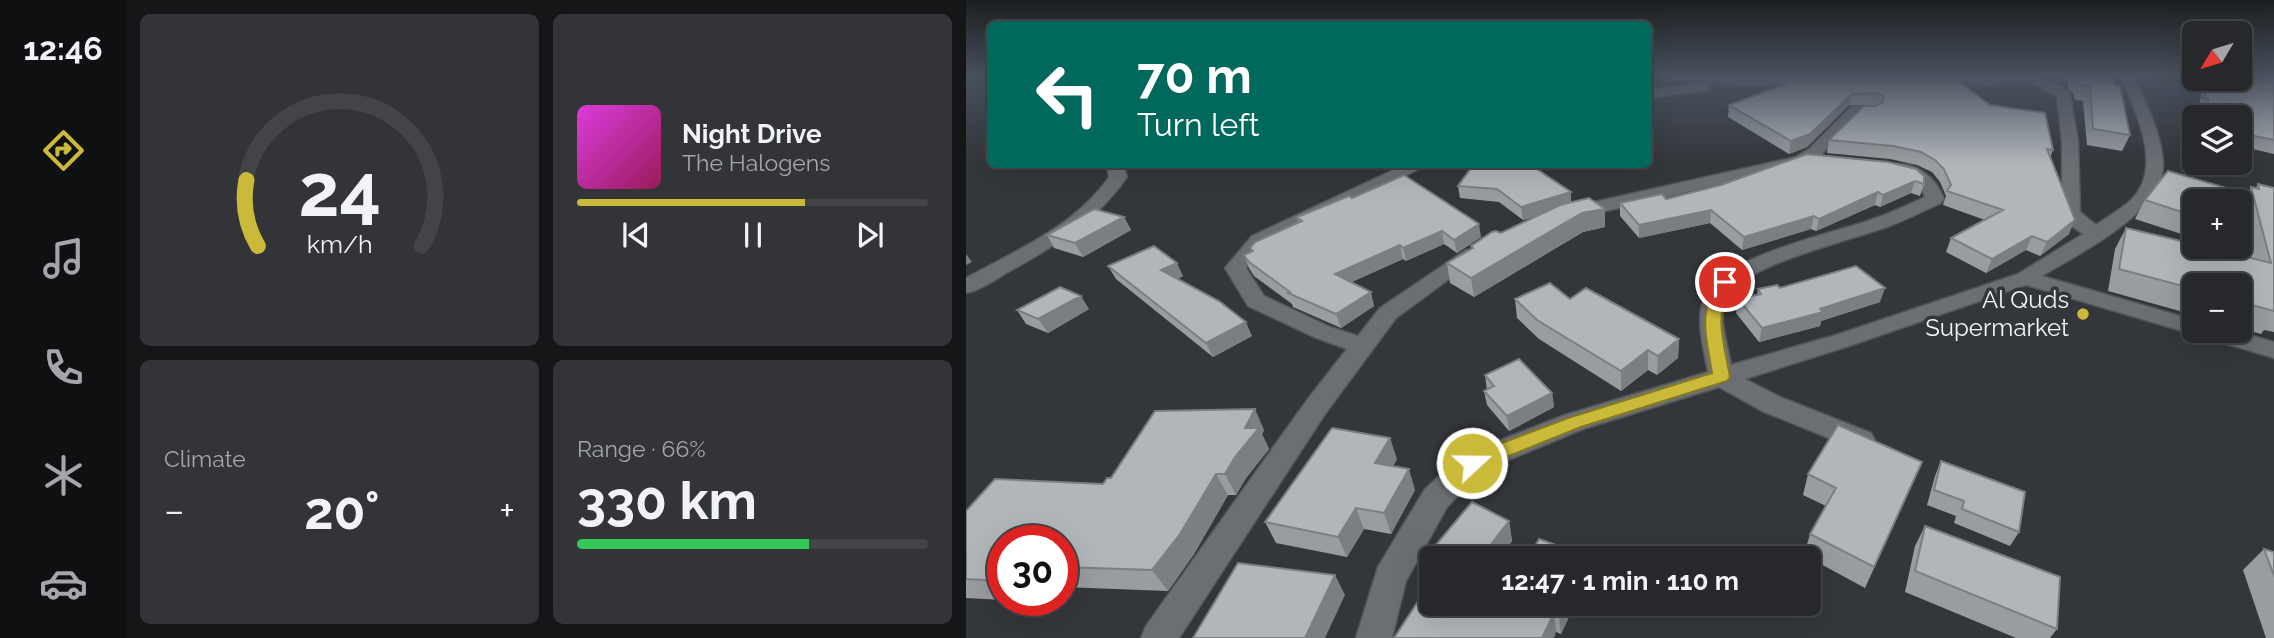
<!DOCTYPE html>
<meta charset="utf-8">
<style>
body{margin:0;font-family:Raleway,sans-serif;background:#323438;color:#f1f3f6;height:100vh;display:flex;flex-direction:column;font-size:26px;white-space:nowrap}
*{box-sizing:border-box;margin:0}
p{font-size:23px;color:#a4a6a9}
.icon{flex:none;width:38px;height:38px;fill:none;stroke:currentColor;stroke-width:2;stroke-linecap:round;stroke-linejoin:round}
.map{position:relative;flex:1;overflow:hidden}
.details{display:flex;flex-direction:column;gap:14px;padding:14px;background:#151618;width:840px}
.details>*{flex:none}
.banner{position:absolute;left:21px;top:21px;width:665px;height:147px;border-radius:10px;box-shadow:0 7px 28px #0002,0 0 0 2px #424448;background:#00695c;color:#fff;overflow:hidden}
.needle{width:46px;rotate:232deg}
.fabs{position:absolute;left:1216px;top:21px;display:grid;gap:14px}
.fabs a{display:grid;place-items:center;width:70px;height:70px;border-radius:10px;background:#26282c;box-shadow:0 7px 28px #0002,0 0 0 2px #424448;font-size:35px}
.speed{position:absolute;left:21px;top:525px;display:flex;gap:14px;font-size:35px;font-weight:700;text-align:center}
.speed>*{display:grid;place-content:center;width:91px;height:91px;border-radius:50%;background:#26282c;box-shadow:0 7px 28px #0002,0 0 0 2px #424448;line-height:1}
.speed .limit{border:10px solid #d22;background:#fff;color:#111}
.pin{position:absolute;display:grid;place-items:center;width:60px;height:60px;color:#fff;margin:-30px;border:4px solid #fff;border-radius:50%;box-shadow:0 2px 7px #0007}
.me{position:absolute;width:77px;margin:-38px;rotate:69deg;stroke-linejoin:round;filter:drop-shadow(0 0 5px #0008)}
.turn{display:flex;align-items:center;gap:24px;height:147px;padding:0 35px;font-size:32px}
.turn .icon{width:91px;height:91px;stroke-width:2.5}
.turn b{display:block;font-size:49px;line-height:60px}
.big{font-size:52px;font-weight:700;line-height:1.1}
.details .tile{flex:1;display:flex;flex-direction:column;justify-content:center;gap:10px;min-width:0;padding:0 24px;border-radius:10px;background:#323438}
.details .dial{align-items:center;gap:0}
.dial svg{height:182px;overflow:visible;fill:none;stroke:#424448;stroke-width:7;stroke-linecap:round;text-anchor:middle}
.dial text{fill:#f1f3f6;stroke:none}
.song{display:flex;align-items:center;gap:21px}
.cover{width:84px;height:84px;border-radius:10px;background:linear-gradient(135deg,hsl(300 70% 55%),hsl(330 70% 35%))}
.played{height:7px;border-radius:4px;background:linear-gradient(90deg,#cbba39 65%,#424448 65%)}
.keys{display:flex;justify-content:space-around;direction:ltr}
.heat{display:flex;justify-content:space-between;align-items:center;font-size:38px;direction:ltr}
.charge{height:10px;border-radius:5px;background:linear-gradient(90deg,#34c759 66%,#424448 0)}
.details .tiles{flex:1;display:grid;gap:14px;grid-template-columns:repeat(2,1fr)}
.trip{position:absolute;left:453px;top:546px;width:402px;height:70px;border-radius:10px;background:#26282c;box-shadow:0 7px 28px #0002,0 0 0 2px #424448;font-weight:700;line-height:70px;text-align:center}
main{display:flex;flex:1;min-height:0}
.dock{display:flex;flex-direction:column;width:126px;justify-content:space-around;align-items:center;background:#0f1012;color:#a4a6a9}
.dock .icon{width:49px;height:49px}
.dock .current{color:#cbba39}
.dock b{font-size:32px;color:#f1f3f6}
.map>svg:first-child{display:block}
</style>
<main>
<nav class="dock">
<b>12:46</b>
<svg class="icon current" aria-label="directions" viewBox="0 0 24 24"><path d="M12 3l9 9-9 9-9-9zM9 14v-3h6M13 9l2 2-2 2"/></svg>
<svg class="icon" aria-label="music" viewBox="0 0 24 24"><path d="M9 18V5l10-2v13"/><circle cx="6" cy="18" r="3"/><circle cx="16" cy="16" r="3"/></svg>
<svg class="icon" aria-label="phone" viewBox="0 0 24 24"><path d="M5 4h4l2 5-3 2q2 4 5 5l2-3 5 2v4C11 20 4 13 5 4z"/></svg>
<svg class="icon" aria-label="climate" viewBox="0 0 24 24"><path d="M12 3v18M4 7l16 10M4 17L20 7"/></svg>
<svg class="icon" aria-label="car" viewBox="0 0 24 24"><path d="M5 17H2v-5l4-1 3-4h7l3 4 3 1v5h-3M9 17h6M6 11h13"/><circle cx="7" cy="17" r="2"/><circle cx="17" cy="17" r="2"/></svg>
</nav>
<section class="details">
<div class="tiles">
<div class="tile dial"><svg viewBox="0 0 100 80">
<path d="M14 69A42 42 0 1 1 86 69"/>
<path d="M14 69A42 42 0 0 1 9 40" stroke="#cbba39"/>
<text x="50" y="56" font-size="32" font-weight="700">24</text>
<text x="50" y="72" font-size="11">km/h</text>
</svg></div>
<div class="tile">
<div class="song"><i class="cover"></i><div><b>Night Drive</b><p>The Halogens</p></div></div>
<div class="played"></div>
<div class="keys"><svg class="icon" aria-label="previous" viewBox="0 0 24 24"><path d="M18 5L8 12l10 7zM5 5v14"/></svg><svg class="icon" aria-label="pause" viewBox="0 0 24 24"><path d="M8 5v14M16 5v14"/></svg><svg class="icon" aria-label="next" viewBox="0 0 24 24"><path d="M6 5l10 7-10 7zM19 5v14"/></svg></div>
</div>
<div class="tile"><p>Climate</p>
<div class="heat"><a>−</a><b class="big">20°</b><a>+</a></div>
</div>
<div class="tile"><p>Range · 66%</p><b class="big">330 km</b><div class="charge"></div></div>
</div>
</section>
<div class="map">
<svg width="1308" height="638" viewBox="0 0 1308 638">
<rect width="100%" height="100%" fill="#33363a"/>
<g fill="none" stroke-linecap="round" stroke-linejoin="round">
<g stroke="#525558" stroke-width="3">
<path id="minor" d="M695 75 845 76 852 80 845 84 784 85 702 79Z
M960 75H1070L1103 91 1112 141 1114 212 1130 225C1141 217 1156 209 1166 199 1198 166 1169 110 1154 75H1167C1179 101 1195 132 1197 162 1201 211 1112 254 1076 276L1228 320V331H1269L1308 342V358L1235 336 1233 333 1220 332 1060 285 886 345 779 379 814 397 905 433 909 440 905 447 895 450 885 447 796 411 753 387 617 429 516 471 481 507 440 581 426 638H390L412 567 459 489 496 455 599 415 742 372C738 350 729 319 738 298 756 255 867 234 910 218 927 212 943 204 959 197 952 176 935 181 923 169L925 165C949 160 971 178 978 199L975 203C957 211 940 220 921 227 888 239 775 266 760 297 751 316 762 345 765 365L870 335 1052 274 1117 234 1103 224 1096 212V141L1091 96 1059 79 1026 84 955 82 953 79Z
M738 83 743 84V90L682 98V90Z
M890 106 906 107 913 111 906 115H894L848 162 606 219 597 213 606 207 830 157 843 149 885 107Z
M141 164H157L161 177C131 221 89 246 44 271 30 279 15 290 0 293V278C51 250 109 226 143 177Z
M440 164H463L300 244 280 268 298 296 364 327 392 336 414 308 500 250H514L517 254 430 318 359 414 213 638H175L180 626 341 400 381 349 348 337 282 306 259 268 286 236Z"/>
</g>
<use href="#minor" fill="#6b6e73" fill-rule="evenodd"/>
</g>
<path fill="#989da0" d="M1102 75H1147L1148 85 1164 135 1156 151 1121 145 1117 101 1108 99V94L1102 89Z
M1308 75V154L1274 146V117H1236V110H1232L1238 79H1274Z
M817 76 1024 105 1087 150 1084 158 1103 234 1074 256 1060 250 1020 273 980 252 985 238 1019 220 977 205 980 196 974 182 966 172 951 165 924 159 861 153 863 140 910 105H883L841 147 823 154 762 117 763 105 815 86Z
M922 162 958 184 954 196 945 193 914 207 909 205 850 231 845 229 776 250 744 223 673 238 654 216V203L700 199Z
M566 166 605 192V202L639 227 617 232 508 297 484 283 481 263 506 249 505 246 574 215 557 220 533 202 494 198 492 186Z
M1292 184 1308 188V332L1298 330 1295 334 1274 328V285H1228V315L1142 291 1149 249 1160 228 1284 258 1274 214V201H1228V238L1169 219 1179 200 1281 194 1285 187 1290 188Z
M386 198 515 237 491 253 478 244 440 261 437 259 385 282 408 306 375 328 327 307 326 304 288 276 283 268 278 255 285 252 284 248 333 223 331 217Z
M158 217 165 230 117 257 88 248 81 235Z
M142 266 217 276 212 279 286 336 247 357 150 279Z
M814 288 914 302 855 321 854 326 793 342 770 313 772 299 791 295 792 289Z
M549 299H604L713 339 712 358 691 375 682 370 655 391 573 339 551 318Z
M123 309 82 333 60 324 51 310Z
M519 375 586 393 588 407 543 431 521 405 518 391 521 390Z
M298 430 296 434 303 449 280 478 270 495H262L228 554 202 591 96 587V541H37V600H57L56 601 0 598V511L137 484 145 478Z
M431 459 427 466 449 490 425 534 398 529 381 557 310 543 299 522Z
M975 461 1053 532 1044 546 988 523 990 516 961 505 969 476Z
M956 462 899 588 838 555 844 534 860 506 837 495 842 474Z
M506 502 543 521 546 541 540 549 563 557 573 539 621 556V558H466V579L464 578 458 559Z
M959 526 1091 629 1084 638H1050L939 592 949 546Z
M1298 549 1308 552V638H1300L1277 570Z
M466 604H609L595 634 590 632Z"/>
<path fill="#7c7f82" d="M886 94 883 105 841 147 823 154 825 141Z
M949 181 945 193 914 207 917 195Z
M605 192V205L557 220 555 207Z
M912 192 909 205 850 231 853 219Z
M639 209V227L617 232 508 297 505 278 616 213Z
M745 210 744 223 673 238V225Z
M848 216 845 229 776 250 778 237Z
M158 217 165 230 117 257 109 243Z
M1109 220 1103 234 1074 256 1081 242Z
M513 224 515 237 491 253 488 240Z
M476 231 478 244 440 261 437 248Z
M1066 236 1060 250 1020 273 1026 259Z
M434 245 437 259 373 288 369 274Z
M0 254 6 262 0 265Z
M211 263 217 276 202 283 195 270Z
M919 288 914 302 855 321 854 326 793 342 796 328Z
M405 292 408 306 375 328 370 314Z
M115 296 123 309 82 333 72 319Z
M280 322 286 336 247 357 240 343Z
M713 339 712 358 691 375 692 356Z
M682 350V370L655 391V371Z
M586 393 588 407 543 431 541 416Z
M289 409 298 430 296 434 303 449 280 478 270 495 259 474Z
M424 438 431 459 416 484 409 463Z
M956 462 947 483 899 588 908 567Z
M443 469 449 490 425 534 418 513Z
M250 474 262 495 228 554 202 591 186 570Z
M390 508 398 529 381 557 372 537Z
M543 521 546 541 533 558 526 543Z
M369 575 379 595 359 638H339Z
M598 604H609L595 634 593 615Z
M588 613 590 632 588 638H576Z"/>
<path fill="#b1b6ba" stroke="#7c7f82" stroke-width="2" d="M984 75 1024 105 1079 113 1087 150 1081 149 1109 220 1081 242 1066 236 1026 259 985 238 1037 210 981 191 985 185 978 169 969 160 955 152 927 146 863 140 898 106H909L917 102 918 97 912 93 886 94 844 134 825 141 763 105 820 84 817 76Z
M1108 75H1147L1148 85 1154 86 1164 135 1127 129 1124 87 1114 85 1113 80Z
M1274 75H1308V140L1274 133V117H1243L1242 99 1238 98 1242 79H1274Z
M841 154 922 162 950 169 958 176V184L949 181 917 195 912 192 853 219 848 216 778 237 745 210 673 225 654 203 696 194 700 199 755 185Z
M508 164H563L605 192 555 207 531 189 492 186Z
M1202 171 1281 194 1274 206V201H1228V216L1179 200Z
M438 175 513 224 488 240 476 231 437 248 434 245 369 274 405 292 370 314 322 293 324 292 283 262 278 255 287 251 284 248 289 242 336 221 331 217 383 196 386 198Z
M1292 184 1308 188V311L1274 302V285H1228V289L1153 269 1160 228 1228 244V247H1239L1305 263 1285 187 1293 189Z
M623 198 639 209 616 213 505 278 481 263 507 248 505 246 526 232 530 231 535 233 594 205Z
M128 209 158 217 109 243 81 235Z
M188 246 211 263 195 270 253 301 280 322 240 343 142 266Z
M890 266 919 288 854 309 857 312 796 328 772 299 795 294 792 289 811 285 814 288Z
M584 283 604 299 620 288 713 339 692 356 682 350 655 371 571 320 549 299Z
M94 287 115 296 72 319 51 310Z
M553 359 586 393 541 416 518 391 528 386 519 375Z
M289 409 279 428H293L269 457 259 474H250L214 534 186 570 96 567V541H37V579L35 581 0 579V511L29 479 137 484 141 478H145L189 411Z
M872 425 956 462 908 567 844 534 870 488 842 474Z
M366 428 424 438 409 463 443 469 418 513 390 508 372 537 299 522Z
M975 461 1059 492 1053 532 996 509 998 501 968 490Z
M506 502 543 521 526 543 563 557 573 539 621 556 620 558H466V563L458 559Z
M959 526 1094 577 1091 629 949 571Z
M1298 549 1308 552V576Z
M272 563 369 575 339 638H227Z
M466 580V604H598L593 615 588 613 576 638H428Z"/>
<linearGradient id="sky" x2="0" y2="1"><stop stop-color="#1c1e20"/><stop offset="0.46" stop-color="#4a5260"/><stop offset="1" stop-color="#4a5260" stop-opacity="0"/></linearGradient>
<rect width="1308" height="164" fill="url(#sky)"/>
<path fill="#cbba39" stroke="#847925" stroke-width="2" d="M759 277 766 282C747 314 758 342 764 377L761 381 615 427 513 468 506 471 499 468 496 463 499 457 602 418 746 373C740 335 731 313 754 279Z"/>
<circle fill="#cbba39" stroke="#33363a" stroke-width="2.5" cx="1117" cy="314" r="7"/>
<g text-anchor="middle" stroke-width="7" stroke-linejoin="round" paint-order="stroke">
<g font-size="24" fill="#f1f3f6" stroke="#33363a" text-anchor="end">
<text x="1103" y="308">Al Quds<tspan x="1103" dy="28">Supermarket</tspan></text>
</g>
</g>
</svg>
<div class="fabs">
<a><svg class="needle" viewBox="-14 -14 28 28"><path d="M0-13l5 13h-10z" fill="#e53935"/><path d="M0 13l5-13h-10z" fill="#a4a6a9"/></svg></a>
<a><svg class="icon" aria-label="layers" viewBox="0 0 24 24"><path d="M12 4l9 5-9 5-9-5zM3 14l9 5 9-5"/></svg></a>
<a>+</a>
<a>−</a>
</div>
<div class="speed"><div class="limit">30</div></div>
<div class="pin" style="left:759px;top:282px;background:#d93025"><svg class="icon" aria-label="arrive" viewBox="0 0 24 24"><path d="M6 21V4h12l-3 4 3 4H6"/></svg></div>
<svg class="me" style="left:506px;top:463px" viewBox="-20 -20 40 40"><circle r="17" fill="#cbba39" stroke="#fff" stroke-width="3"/><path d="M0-11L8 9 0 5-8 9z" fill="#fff"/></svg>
<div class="trip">12:47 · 1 min · 110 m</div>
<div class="banner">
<div class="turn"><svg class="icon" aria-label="left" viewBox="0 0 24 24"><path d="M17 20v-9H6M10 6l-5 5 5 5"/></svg><div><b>70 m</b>Turn left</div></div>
</div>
</div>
</main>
